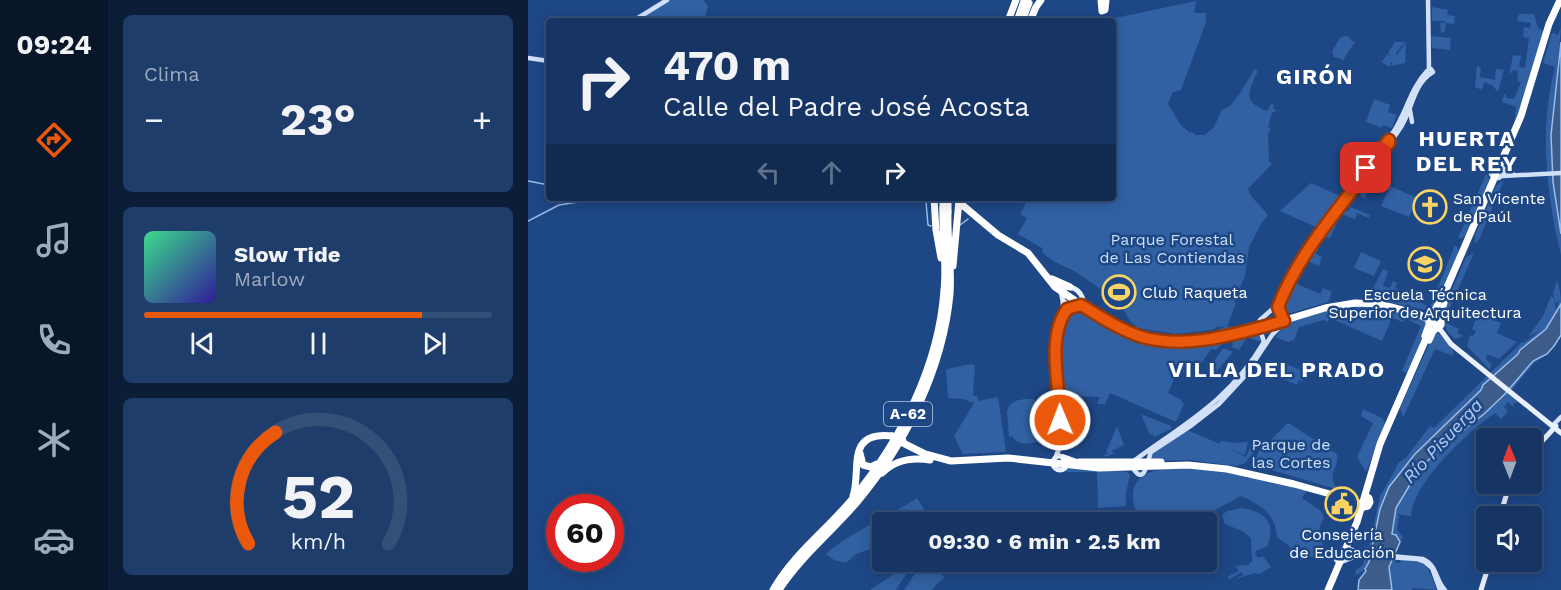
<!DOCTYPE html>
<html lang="es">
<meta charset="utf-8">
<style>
body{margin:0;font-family:"Work Sans",sans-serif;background:#1f3d6a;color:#f1f3f6;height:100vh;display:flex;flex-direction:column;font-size:22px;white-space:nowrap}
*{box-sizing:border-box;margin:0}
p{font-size:20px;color:#9eabbf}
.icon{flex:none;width:33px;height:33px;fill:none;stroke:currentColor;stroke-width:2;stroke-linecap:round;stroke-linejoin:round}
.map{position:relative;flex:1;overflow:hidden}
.panel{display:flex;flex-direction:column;gap:15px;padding:15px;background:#0c1d37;width:420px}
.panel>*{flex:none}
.banner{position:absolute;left:18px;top:18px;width:570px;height:183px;border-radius:6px;box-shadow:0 3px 15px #0003,0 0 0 2px #355078;background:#163564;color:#f1f3f6;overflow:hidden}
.needle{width:39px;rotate:359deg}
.fabs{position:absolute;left:948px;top:428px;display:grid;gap:12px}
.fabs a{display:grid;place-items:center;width:66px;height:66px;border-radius:6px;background:#163564;box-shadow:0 3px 15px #0003,0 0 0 2px #355078;font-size:30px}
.speed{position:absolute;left:18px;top:494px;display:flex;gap:12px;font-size:30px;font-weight:700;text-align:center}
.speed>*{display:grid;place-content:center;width:78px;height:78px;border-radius:50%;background:#163564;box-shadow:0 3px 15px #0003,0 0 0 2px #355078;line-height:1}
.speed .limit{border:9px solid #d22;background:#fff;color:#111}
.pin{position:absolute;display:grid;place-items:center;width:51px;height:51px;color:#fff;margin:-26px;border-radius:12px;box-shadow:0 3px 9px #0006}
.me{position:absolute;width:66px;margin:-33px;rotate:359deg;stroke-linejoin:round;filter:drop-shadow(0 0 4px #0008)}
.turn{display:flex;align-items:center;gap:21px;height:126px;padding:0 18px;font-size:27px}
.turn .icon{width:78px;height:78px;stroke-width:2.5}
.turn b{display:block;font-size:42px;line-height:51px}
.lanes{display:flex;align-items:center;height:57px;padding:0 18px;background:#0003;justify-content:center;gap:30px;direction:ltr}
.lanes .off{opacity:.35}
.big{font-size:45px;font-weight:700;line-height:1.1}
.panel .tile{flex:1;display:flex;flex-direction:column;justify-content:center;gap:9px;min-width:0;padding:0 21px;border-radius:9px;background:#1f3d6a}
.panel .dial{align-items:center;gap:0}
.dial svg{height:156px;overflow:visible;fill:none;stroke:#355078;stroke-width:7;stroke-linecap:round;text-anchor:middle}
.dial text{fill:#f1f3f6;stroke:none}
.song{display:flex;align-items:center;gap:18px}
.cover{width:72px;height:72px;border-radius:9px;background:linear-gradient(135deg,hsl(150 70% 55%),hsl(250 70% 35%))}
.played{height:6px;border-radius:3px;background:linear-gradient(90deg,#ea580c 80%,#355078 80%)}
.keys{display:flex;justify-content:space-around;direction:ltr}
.heat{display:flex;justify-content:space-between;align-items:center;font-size:33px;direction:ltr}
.trip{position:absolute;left:344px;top:512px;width:345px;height:60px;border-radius:6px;background:#163564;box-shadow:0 3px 15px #0003,0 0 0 2px #355078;font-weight:700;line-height:60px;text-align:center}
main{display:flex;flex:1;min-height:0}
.menu{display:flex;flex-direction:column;width:108px;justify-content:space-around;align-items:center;background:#091528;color:#9eabbf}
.menu .icon{width:42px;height:42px}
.menu .current{color:#ea580c}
.menu b{font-size:27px;color:#f1f3f6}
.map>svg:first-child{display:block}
</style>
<main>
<nav class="menu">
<b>09:24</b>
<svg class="icon current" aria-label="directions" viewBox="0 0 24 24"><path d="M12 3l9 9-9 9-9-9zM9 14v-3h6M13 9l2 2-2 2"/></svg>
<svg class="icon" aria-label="music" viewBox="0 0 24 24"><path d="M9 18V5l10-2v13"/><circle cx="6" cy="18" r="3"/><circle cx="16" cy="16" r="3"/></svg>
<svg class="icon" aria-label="phone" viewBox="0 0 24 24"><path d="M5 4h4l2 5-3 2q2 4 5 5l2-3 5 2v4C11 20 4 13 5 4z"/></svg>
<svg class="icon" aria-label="climate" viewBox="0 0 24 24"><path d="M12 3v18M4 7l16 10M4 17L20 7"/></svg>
<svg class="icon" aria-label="car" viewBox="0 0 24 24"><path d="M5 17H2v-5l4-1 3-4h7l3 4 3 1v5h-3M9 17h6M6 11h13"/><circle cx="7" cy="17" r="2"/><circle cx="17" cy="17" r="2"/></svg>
</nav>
<section class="panel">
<div class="tile"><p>Clima</p>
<div class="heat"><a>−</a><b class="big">23°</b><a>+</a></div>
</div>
<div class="tile">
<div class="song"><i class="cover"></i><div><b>Slow Tide</b><p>Marlow</p></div></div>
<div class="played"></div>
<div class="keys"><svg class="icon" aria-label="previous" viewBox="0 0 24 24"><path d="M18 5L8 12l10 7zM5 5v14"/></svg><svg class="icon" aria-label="pause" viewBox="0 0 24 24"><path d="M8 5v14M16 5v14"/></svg><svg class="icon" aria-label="next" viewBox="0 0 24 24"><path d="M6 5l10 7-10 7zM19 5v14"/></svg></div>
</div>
<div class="tile dial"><svg viewBox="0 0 100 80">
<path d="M14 69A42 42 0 1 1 86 69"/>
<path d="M14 69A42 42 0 0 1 28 12" stroke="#ea580c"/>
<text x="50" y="56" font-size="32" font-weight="700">52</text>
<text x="50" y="72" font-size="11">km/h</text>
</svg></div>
</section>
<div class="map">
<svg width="1033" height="590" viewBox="0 0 1033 590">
<rect width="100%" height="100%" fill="#1e4786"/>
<path fill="#3161a3" d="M142 0H175L180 6 176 21 110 20Z
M668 1 666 13H678V22L653 90 645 92 640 104 652 124 662 133 664 132 668 135H677L686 127 694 110 702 106 712 93 727 69 730 70C721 92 713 101 739 111L743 104 746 105 745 109 748 110 747 112H744L740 127 743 128 740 134 741 161 744 164 720 189 723 196 740 215 733 224 721 247 717 276 706 302 708 303 699 327 708 326 707 328 685 332 698 326 689 327 684 330 647 334 610 328 602 321 593 305 587 299 548 272 525 261 515 253 514 248 490 234 499 218 492 214 501 198H585V21H573Z
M1024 6 987 124 986 123 988 107 974 102 976 94 978 95V98L986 99 993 82 989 81 990 71 985 70 981 76 985 55 993 56 991 67 997 68 1001 38 995 37 996 27 1002 28 1003 23 989 21 991 14H1006L1010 28 1016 31Z
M904 7 920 10 919 15 927 16 926 24 918 23 916 33 913 32 912 23H917V21H904Z
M1033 28 1023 135 1025 182 1033 234V255C1018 194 1011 128 1027 67L1015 63 1024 33 1030 35Z
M817 36 821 37 825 42 828 40 814 62V59L806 57 804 51 812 38Z
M903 36 923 38 922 50 904 48Z
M867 42H877L868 53 869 55 878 42 877 63 869 65 867 63 868 65 862 66 865 63 863 62 861 67 854 62 859 54 863 56 860 53Z
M949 66 953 67 952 77 967 80 968 69 976 70 970 92 964 85 956 82 954 90 947 87Z
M846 99 862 105 860 112 869 115 864 128 855 125 854 128 838 122Z
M823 149 840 162 830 174 814 162Z
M856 154 848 173 845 172 842 176H840L835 188 839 181 843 182 837 199 833 197 830 189Z
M958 174 962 180 939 234 934 238H930Z
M976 180 951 240 947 243V235L968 186Z
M783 183 812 196 788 227 752 211Z
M862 186 889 198 881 217 853 206Z
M822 207 842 215 841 218 829 213 827 219 813 214 802 238 796 236 788 254 794 257 791 266 777 260 791 236 813 208 820 211Z
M927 245 930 248 931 256 910 303 903 311 836 297 838 291 843 293 855 269 860 271 855 286 862 288 865 281 869 283 867 288 880 293 879 297 902 307Z
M833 252 853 261 846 276 826 268Z
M946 253 918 317 921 320 919 323 931 329 929 333 935 336 928 339C918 334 913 320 916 308L938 257Z
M773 266H776L769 284 792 294 795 288 804 292 800 302 763 313 754 314 751 308Z
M1029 281C1032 288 1033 297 1033 303 1029 320 1006 341 992 350L990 354 956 385 953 390 887 454 852 509 841 562 835 571 828 575 827 571C837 565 836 562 838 551H834L838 547H841L852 496 867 470 870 463 878 458 902 426 906 428 994 342 995 343 1012 331 1020 321 1013 330 1000 337 1015 316 1023 296 1026 298 1028 310 1032 298 1028 304 1025 293Z
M843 305 881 313 898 322 899 330 881 374 874 371 893 326 878 319 875 322 864 318 854 341 802 318 800 322 796 320 771 327 766 340 760 342 747 337 760 322 811 306Z
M543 309 563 314 627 341 728 332 733 338V342L719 337 711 350 704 347 705 342 698 340 688 350 683 349 672 365 668 377 650 370 640 393 652 399 656 404 648 422 582 393 577 404H569L572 397 550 396 549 403H533C530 378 523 328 543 309Z
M950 314 973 323 969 333 989 342 971 359 959 354 958 359 964 366 961 369 939 346 942 335 945 336 948 331 944 329Z
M909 332 925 348V356L907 349 875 418 872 408 906 333Z
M1033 335 1020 354 1007 362 981 393 991 402 986 403 985 407 980 402 976 407 980 411 973 419 967 413C941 431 901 469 888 498 885 503 884 510 883 516L869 514 871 516 869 530 875 537 868 553V563H872L873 560C902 559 899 568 909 590L885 588 884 590H864L861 567 872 542 868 535 865 534 864 525 868 508 892 468 914 447 956 414 977 394 1005 361 1019 354Z
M695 348 705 352 688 372 681 369Z
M756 363 775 371 773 375 776 377 774 382 771 380 769 385 750 377Z
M444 364 447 366 445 395 450 397V401L470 397 478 452 435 454 426 436 446 403 435 399 420 398 418 369Z
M502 399C520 401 520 420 517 435H514L509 442C499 444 491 446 484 436L481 437 479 411C483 401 490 399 502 399Z
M835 409 854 418 857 424 838 472 829 457 845 423 833 416Z
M613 414 643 426V429L626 437 625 434 622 435Z
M759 424H762L809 454C812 469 796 475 811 490L730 466 728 457 731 451Z
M589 426 596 445 583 451 587 453 577 457 576 455 581 453 578 452Z
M659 430 692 444 693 441 707 443 720 442 717 455 699 447 718 457 727 438 734 442 717 463 708 466 663 460 625 461 623 459 622 456 629 447Z
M547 467 599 472 602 475 598 493V506L570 508 569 472H537V469Z
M660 467 712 473 719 478 725 477 780 489 774 498 793 511 796 518C786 533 795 540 798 556L766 557 761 546 749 537C747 513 733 505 713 496L678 515 658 522H617C610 515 605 508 605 497 604 468 639 468 660 467Z
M389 498 396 509 386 522H354V545L328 554 318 563 306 560 298 554C325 530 359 518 389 498Z
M714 508C737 511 749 524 739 547L729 550 727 554 730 558 735 556 743 567 732 574 727 573 707 579 715 575 713 572 702 579 699 577 711 571 707 566 720 565 724 561 723 538 714 531 697 524 694 515 699 511Z
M594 514 601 516 606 522H571L574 515Z
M409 561H520V562L468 564 467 571 451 572 439 567 427 574Z
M397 567 403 568 417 577 403 590H376L388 572Z
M375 568 380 571 368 590H342Z"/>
<path fill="#3d5c8a" stroke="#9abdec" stroke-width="1.5" d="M1033 42V234L1025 182 1023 135Z
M1033 304V335L1026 346 1019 354 1005 361 977 394 956 414 914 447 892 468 868 508 864 534 868 535 872 542 861 567 864 590H830L831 580 838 571 837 569 841 562 852 509 861 487 887 454 953 390 955 385 990 354 992 350 1018 329Z"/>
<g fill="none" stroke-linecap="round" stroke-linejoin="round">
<path stroke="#9abdec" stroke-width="1.5" d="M0 181 21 185
M80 198H108
M142 198 156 200 161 198
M378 198 398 202 400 225 403 226
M0 221 31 205 76 198
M432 225 440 219"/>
<path stroke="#d2e1f8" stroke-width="4.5" d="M900 0 901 69
M105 21 139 0
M0 58 21 61
M899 71C882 89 878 114 864 134L790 230 764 271 747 307 732 320 731 326 736 342C703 399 658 423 607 460L605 468C617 488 620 458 623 452L664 425 691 404 716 377 744 335 755 324C757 316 749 313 751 305 772 253 809 211 843 167 853 154 864 141 873 127 885 108 885 84 905 72L903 69
M882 110 884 122
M977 170 976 174 971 178H966L963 174 965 168 971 166 985 174
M974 176 1033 173
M1026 424 1033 417
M912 590 904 568 897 562 889 559 831 555 811 563 808 560C808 553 813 549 820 548L831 553 895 559C910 566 907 580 917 590"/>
<path stroke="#eaf1fe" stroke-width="5" d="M539 287C547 287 553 292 555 300L553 305 544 307 535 301 533 292Z
M911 328 923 344 1033 433
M1004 452 1028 426
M525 463a7 7 0 1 1 14 0a7 7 0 1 1-14 0Z
M528 457 531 448 532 404 526 354 535 314V301
M972 516 982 483
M953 590 962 561"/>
<path stroke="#fff" stroke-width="7" d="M573 0 574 11 577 10 578 0
M480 21 488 0
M489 21 496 1
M494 21 501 3
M502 21 508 7 513 0
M406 198 408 230 413 258
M426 198 470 235 500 253 527 287 573 318 599 331 617 338 641 341 685 338 731 328 797 308 827 303 851 304 890 314 902 320 911 328
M425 266 431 200
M524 279 542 287
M911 306 993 116 1021 24 1032 0
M897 336 901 325V317L905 313 912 301
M901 340 905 331 913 325V312L916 303
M375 443 397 454 423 461 480 458 571 468 660 465 699 469 766 484 827 501 836 507
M332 453 335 465 343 467 349 464
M536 458 547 462
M551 462H633
M354 473C367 460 384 457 402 460
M325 496C334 471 316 431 364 436
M836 507 840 506 842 502 841 498 837 495
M245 590C265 554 300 529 326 497 373 440 411 365 416 290 419 263 414 235 415 208
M251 590C273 556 304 532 330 501 377 445 415 369 422 294 424 267 419 240 420 212
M800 590 829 522 852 444 900 334"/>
<path stroke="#fff" stroke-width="7" d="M415 208V198
M420 212V198
M364 436 375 441"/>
</g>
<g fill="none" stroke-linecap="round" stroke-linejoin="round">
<g stroke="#983908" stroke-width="15">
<path id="route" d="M532 420C532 386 518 338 539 309L553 305C573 317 592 330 614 337 660 350 712 333 756 321L750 307C768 260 800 222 830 183 841 170 850 156 861 143V140L838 168"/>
</g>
<use href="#route" stroke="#ea580c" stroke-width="10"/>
</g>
<defs>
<g id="church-ring" transform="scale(1.725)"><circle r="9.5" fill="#1e4786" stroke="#f9d465" stroke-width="1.5"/><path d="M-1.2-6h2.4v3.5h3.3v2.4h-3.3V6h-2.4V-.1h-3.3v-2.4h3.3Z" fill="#f9d465"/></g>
<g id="university-ring" transform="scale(1.725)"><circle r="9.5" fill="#1e4786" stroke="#f9d465" stroke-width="1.5"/><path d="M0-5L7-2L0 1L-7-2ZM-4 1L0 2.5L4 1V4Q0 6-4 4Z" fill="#f9d465"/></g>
<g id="stadium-ring" transform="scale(1.725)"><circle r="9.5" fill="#1e4786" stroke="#f9d465" stroke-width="1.5"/><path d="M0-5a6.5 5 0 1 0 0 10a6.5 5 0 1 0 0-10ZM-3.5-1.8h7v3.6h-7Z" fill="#f9d465"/></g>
<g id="civic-ring" transform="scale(1.725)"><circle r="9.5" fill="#1e4786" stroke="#f9d465" stroke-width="1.5"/><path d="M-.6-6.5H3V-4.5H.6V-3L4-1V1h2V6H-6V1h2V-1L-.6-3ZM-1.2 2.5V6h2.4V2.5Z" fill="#f9d465"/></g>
</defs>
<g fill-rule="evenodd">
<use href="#church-ring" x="902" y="207"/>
<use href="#university-ring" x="897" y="264"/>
<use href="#stadium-ring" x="591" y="292"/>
<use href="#civic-ring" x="814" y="504"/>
</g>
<g text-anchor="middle" stroke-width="5" stroke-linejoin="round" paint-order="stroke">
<rect fill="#1e4786" stroke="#bcc8db" stroke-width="1.5" x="356" y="402" width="48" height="24" rx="4.5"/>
<g font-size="15" font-weight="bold" fill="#fff">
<text x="380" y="419">A-62</text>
</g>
<g font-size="16" fill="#fff" stroke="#1e4786" text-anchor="start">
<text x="925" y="204">San Vicente<tspan x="925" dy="18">de Paúl</tspan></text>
<text x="614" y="298">Club Raqueta</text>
<text x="897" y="300" text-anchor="middle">Escuela Técnica<tspan x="897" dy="18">Superior de Arquitectura</tspan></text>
<text x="814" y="540" text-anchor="middle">Consejería<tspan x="814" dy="18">de Educación</tspan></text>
</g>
<g font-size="16" fill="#cbdef8" stroke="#1e4786">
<text x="644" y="245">Parque Forestal<tspan x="644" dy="18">de Las Contiendas</tspan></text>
<text x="763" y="450">Parque de<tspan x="763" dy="18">las Cortes</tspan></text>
</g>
<g font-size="18" font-style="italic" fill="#b2cdf2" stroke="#1e4786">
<text transform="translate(915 441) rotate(-47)" y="6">Río Pisuerga</text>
</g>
<g font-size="22" font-weight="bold" letter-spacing="1.5" fill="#fff" stroke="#1e4786">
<text x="787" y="84">GIRÓN</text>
<text x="939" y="146">HUERTA<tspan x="939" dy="25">DEL REY</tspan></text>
<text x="749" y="377">VILLA DEL PRADO</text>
</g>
</g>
</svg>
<div class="fabs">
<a><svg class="needle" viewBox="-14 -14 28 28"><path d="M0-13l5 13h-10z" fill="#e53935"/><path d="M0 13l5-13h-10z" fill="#9eabbf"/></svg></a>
<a><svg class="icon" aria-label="sound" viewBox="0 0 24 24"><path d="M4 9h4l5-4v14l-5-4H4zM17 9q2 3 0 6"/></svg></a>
</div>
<div class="speed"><div class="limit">60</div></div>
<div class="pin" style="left:838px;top:168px;background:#d93025"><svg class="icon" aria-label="arrive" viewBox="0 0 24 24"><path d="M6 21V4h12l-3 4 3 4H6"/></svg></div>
<svg class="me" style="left:532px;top:420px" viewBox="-20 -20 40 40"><circle r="17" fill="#ea580c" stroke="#fff" stroke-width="3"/><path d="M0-11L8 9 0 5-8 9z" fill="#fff"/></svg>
<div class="trip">09:30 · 6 min · 2.5 km</div>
<div class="banner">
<div class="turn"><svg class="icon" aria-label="right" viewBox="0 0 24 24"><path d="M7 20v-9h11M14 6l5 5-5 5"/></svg><div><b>470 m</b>Calle del Padre José Acosta</div></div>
<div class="lanes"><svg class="icon off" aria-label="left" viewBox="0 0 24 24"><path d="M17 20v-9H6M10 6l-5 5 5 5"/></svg><svg class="icon off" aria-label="ahead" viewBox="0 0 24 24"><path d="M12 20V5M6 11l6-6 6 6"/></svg><svg class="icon" aria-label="right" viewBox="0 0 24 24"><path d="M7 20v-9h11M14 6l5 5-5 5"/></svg></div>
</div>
</div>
</main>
